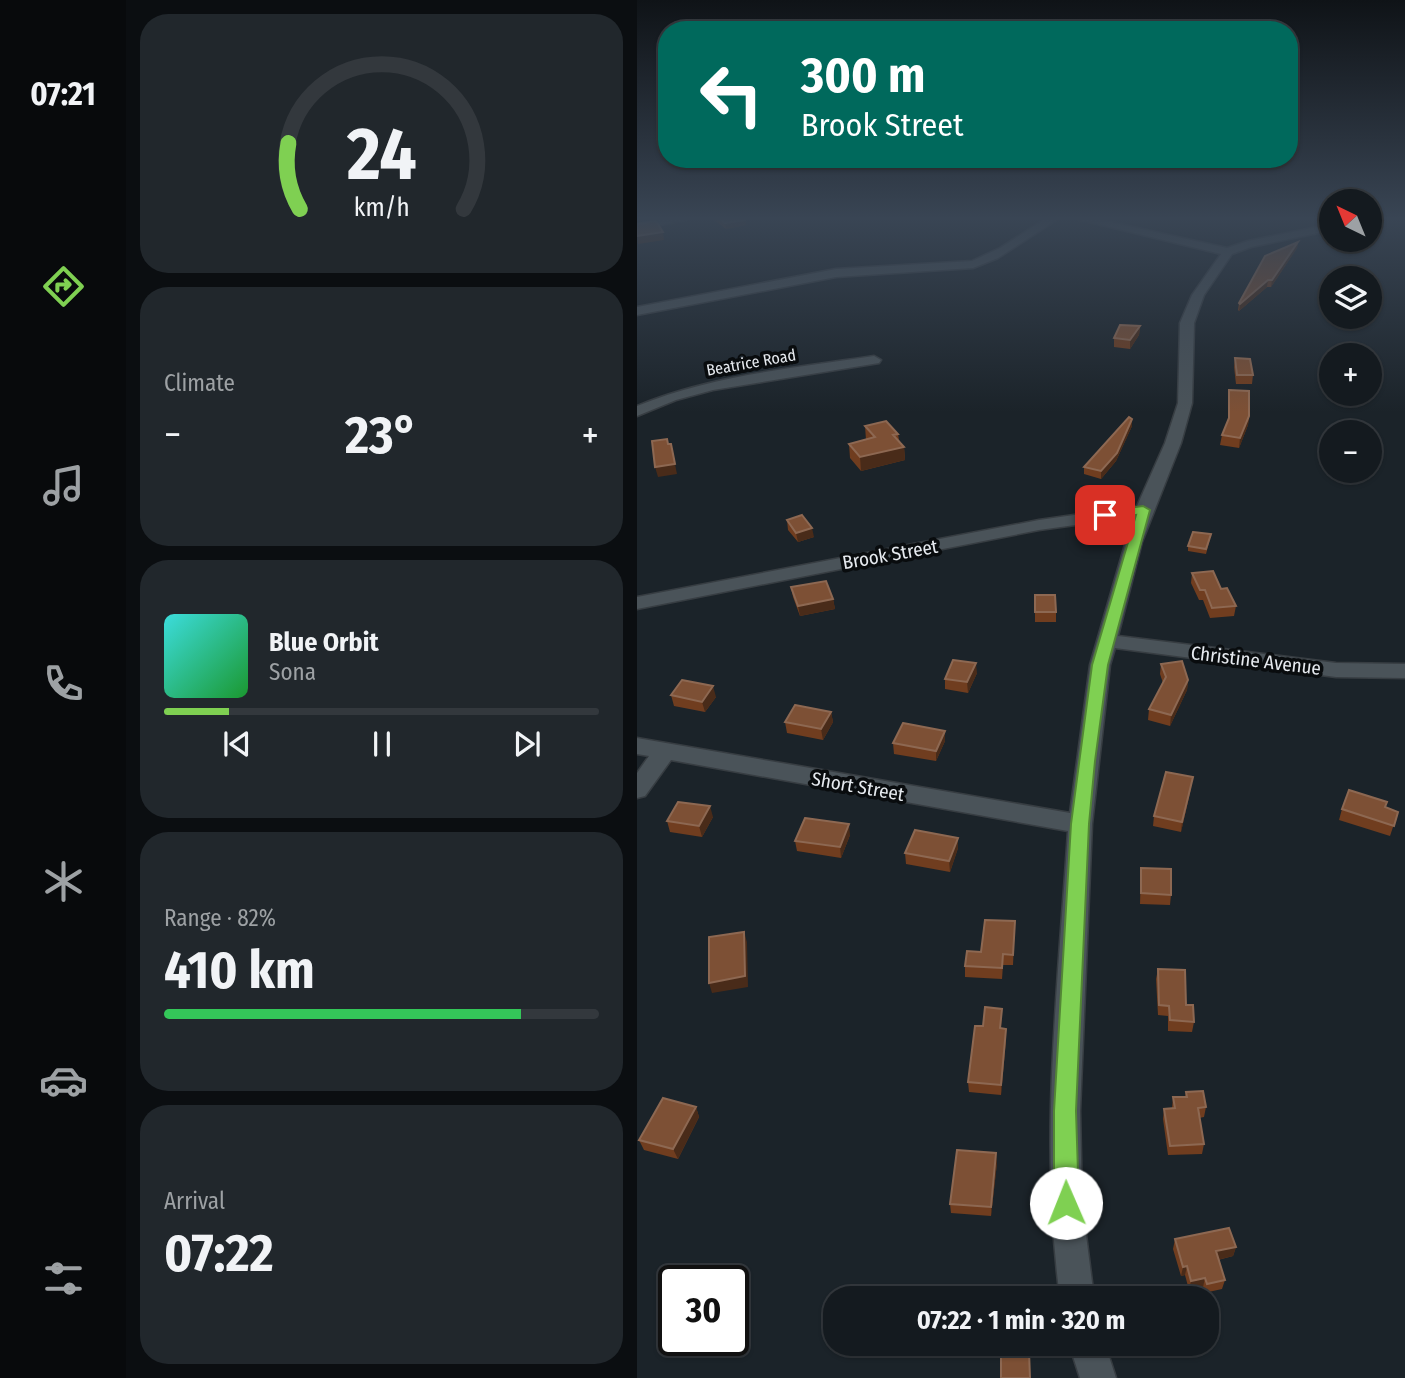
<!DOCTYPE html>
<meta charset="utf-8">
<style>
body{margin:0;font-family:"Fira Sans Condensed",sans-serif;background:#21272c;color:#f1f3f6;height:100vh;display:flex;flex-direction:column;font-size:26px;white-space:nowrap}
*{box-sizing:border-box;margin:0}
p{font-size:23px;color:#9da1a4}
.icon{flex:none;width:38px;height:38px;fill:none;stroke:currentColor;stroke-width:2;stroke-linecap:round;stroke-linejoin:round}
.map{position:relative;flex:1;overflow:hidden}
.drawer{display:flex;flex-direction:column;gap:14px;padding:14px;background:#0b0e11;width:511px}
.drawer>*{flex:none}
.hud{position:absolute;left:21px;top:21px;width:640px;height:147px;border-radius:28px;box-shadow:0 2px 5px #0004,0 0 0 2px #33383d;background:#00695c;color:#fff;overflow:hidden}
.needle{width:46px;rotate:317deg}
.tools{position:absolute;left:682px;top:189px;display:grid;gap:14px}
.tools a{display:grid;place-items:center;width:63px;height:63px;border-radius:50%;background:#141a1f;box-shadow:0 2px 5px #0004,0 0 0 2px #33383d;font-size:35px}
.speed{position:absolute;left:21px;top:1265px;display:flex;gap:14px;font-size:35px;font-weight:700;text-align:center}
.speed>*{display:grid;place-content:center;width:91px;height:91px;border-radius:50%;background:#141a1f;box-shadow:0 2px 5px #0004,0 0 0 2px #33383d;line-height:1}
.speed .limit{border:4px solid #111;border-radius:10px;background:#fff;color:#111}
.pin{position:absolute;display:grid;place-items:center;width:60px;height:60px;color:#fff;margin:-30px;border-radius:14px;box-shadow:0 4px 10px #0006}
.me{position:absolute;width:77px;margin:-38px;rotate:359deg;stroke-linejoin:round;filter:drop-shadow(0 0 5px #0008)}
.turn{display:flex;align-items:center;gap:24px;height:147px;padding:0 28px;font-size:32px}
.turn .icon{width:91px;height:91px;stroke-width:2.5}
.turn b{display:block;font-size:49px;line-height:60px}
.big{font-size:52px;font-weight:700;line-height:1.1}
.drawer .widget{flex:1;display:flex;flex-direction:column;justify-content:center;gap:10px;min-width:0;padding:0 24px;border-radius:28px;background:#21272c}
.drawer .dial{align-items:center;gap:0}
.dial svg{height:182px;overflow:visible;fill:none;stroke:#33383d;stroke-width:7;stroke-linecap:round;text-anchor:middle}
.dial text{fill:#f1f3f6;stroke:none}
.song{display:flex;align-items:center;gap:21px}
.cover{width:84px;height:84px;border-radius:10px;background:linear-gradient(135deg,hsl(180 70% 55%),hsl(130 70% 35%))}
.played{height:7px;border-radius:4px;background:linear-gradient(90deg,#7fd052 15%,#33383d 15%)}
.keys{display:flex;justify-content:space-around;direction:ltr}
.heat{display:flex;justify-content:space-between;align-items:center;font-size:38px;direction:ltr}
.charge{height:10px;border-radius:5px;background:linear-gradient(90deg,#34c759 82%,#33383d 0)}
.trip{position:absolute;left:186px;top:1286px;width:396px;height:70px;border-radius:28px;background:#141a1f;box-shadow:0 2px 5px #0004,0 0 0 2px #33383d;font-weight:700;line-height:70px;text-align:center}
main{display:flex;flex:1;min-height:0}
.tabs{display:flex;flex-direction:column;width:126px;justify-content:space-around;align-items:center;background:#080a0c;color:#9da1a4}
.tabs .icon{width:49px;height:49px}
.tabs .current{color:#7fd052}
.tabs b{font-size:32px;color:#f1f3f6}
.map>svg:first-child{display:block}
</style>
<main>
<nav class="tabs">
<b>07:21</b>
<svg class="icon current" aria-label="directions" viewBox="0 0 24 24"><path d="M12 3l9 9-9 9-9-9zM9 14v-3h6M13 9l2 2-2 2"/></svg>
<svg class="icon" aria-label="music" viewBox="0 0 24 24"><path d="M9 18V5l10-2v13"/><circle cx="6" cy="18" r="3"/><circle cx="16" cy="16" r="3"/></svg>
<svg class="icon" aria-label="phone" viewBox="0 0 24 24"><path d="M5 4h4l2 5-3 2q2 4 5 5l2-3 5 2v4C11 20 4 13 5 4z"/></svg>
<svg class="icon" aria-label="climate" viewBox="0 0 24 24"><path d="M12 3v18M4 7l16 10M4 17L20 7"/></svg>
<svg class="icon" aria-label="car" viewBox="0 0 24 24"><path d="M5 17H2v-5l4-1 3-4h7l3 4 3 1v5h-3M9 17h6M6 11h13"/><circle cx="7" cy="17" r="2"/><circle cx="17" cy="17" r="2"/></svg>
<svg class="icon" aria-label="filters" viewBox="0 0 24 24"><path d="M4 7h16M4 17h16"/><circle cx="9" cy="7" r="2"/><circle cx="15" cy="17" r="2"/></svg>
</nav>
<section class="drawer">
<div class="widget dial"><svg viewBox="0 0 100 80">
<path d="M14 69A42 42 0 1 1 86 69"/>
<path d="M14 69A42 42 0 0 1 9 40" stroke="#7fd052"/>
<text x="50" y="56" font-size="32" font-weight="700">24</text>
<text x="50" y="72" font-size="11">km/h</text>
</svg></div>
<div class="widget"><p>Climate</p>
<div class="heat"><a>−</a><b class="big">23°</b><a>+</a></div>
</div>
<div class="widget">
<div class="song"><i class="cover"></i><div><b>Blue Orbit</b><p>Sona</p></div></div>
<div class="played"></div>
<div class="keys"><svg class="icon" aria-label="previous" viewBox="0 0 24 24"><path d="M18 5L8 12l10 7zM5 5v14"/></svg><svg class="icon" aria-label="pause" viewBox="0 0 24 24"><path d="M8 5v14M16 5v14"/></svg><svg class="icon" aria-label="next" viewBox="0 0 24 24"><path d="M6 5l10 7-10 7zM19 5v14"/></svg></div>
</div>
<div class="widget"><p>Range · 82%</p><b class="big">410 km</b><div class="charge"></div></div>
<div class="widget"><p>Arrival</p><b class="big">07:22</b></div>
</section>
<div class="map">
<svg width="768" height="1378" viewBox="0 0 768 1378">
<rect width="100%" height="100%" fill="#1b2329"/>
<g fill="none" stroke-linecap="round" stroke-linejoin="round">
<g stroke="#373d42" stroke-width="3">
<path id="street" d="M27 219H52L0 230V224Z
M408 219H421L361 258 336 268 199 277 0 315V307L199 269 335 261 363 248Z
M440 219H460L590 248 611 241 695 224V230L614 247 595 254 567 295 557 323 555 403 544 443 505 542 481 636 699 663 768 664V678L699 677 478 648 473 665 455 824 443 1111 445 1203 457 1298H423C402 1143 421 986 431 831L34 760 8 796 0 798V773L12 756 0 754V738L433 813 453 665 496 517 402 530 0 609V597L402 520 500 506 528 443 541 403 543 323 555 295 584 254Z
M733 219H745L733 223Z
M237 356 244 360 242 363 76 390 39 400 0 416V406C75 375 158 368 237 356Z
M432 1344H468L479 1378H443Z"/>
</g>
<use href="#street" fill="#4a5359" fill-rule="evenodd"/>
</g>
<path fill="#703d1f" d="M76 219H108L109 225 89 229Z
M661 242 660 248 634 287H630L602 311 601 310 602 303Z
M503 326 502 335 493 349 477 347V338Z
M598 358 616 375 615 384H599L597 367Z
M592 390 612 416 611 425 602 448 583 445 585 435 591 421Z
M495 419V426L479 461 464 479 447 474V467Z
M228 426 261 434 262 440 267 447 268 460 224 471 213 458 212 444 229 440Z
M150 520 177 537 161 542 151 530Z
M573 539 569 554 551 551V546Z
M555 573 584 589 599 606 597 616 573 618 566 600H562L554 583Z
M154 587 196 599 198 609 163 616 156 597Z
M398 595 419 612V622H398Z
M524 664 551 680 550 690 533 726 511 720 512 709 526 683 523 674Z
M340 673 331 693 308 689V679Z
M34 695 79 697 68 712 37 706Z
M194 712 196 722 186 740 150 733 148 722Z
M308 731V741L299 761 257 754 256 743Z
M554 788 544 832 516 826 517 816Z
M748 807 761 812 753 836 702 820 705 809Z
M76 817 65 837 33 832 30 821Z
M213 835 204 858 160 851 158 841Z
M321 838V848L313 872 269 864 268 853Z
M504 868 534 895 533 905 503 904Z
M378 921 376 965H366L365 979 328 977V966Z
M521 969 549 1005 557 1022 555 1032 531 1031V1016L521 1015 519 979Z
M365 1009 364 1028 369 1039 364 1095 332 1092 331 1082 346 1026Z
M549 1092 569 1107 567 1117 562 1118 567 1144 565 1154 531 1155 526 1119 527 1109 535 1108 536 1097H548Z
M59 1107 62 1117 41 1159 7 1150 2 1140Z
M360 1163 354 1216 314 1213 313 1204Z
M538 1239 599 1247 596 1256 581 1260 588 1280 585 1289 567 1293 566 1287 552 1290 548 1275 544 1276 536 1249Z"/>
<path fill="#492b19" d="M0 219H13L0 222Z
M108 220 109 225 89 229 88 223Z
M26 232 27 240 1 244 0 236Z
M661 242 660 248 634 287 635 280Z
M631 280 630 287 602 311 603 304Z
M503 326 502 335 493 349V340Z
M612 416 611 425 602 448 603 438Z
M495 419V426L479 461 464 479V471Z
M34 444 40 474 21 477 18 467Z
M267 447 268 460 224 471 223 457Z
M175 528 177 537 161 542 159 533Z
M196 599 198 609 163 616 161 606Z
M339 663 340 673 331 693 330 682Z
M551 680 550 690 533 726 534 715Z
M76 686 79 697 68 712 65 702Z
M194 712 196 722 186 740 184 729Z
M308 731V741L299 761V751Z
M556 777 554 788 544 832 545 822Z
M73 806 76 817 65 837 62 826Z
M212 824 213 835 204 858 203 847Z
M321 838V848L313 872 312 861Z
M107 932 110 942 111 987 75 993 72 983Z
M369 1029V1039L364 1095V1085Z
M59 1107 62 1117 41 1159 36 1149Z
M359 1153 360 1163 354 1216V1207Z
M599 1247 596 1256 576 1261 579 1251Z
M550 1266 548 1275 544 1276 546 1267Z
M568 1278 566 1287 552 1290 554 1281Z"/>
<path fill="#7d5035" stroke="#8d6852" stroke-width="2" d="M83 219H108V220L88 223Z
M19 221 26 232 0 236V224Z
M661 242 635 280H631L603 304 602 303 628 256Z
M483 325 503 326 493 340 477 338Z
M598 358 613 359 616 375H600Z
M592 390 612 391V416L603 438 585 435 592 418Z
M492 417 495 419 480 453 464 471 447 467Z
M249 421 261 434 256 435 267 447 223 457 212 444 238 437 228 426Z
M30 439 31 444H34L38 464 18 467 15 441Z
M165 515 175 528 159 533 150 520Z
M556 532 574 534 569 549 551 546Z
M576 571 584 589 590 588 599 606 575 608 568 590H563L555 573Z
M189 581 196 599 161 606 154 587Z
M398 595H418L419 612H398Z
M316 660 339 663 330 682 308 679Z
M545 661 551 680 534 715 512 709 529 677 524 664Z
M45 680 76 686 65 702 34 695Z
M158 705 194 712 184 729 148 722Z
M266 723 308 731 299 751 256 743Z
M529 772 556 777 545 822 517 816Z
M712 790 750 802 748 807 761 812 757 826 705 809Z
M41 802 73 806 62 826 30 821Z
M168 818 212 824 203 847 158 841Z
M278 830 321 838 312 861 268 853Z
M504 868 534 869V895L504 893Z
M348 920 378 921 376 955 366 954 365 968 328 966 330 951 344 952Z
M107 932 108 976 72 983V937Z
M521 969 548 970 549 1005H556L557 1022 533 1020 532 1006 522 1005Z
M348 1007 365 1009 363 1028 369 1029 364 1085 331 1082 338 1026H346Z
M566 1091 569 1107 561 1108 567 1144 533 1146 527 1109 538 1108 536 1097H550L549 1092Z
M26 1098 59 1107 36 1149 2 1140Z
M320 1150 359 1153 354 1207 313 1204Z
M592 1228 599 1247 579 1251 588 1280 570 1284 568 1278 554 1281 550 1266 546 1267 538 1239Z
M364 1351H392L393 1378H364Z"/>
<linearGradient id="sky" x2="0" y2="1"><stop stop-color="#0f1317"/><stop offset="0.53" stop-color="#394554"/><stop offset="1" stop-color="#394554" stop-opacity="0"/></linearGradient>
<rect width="768" height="412" fill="url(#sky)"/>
<path fill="#7fd052" stroke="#538735" stroke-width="2" d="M506 506 513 510 471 665 458 761 452 824 439 1111 442 1203 438 1212 429 1215 421 1212 417 1203V1111L434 824 455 665 499 515 468 519 461 515 468 511Z"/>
<g text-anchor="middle" stroke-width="7" stroke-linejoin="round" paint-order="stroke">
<g font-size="16" fill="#e6eaef" stroke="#090c0e">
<text transform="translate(114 362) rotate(-10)" y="6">Beatrice Road</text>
</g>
<g font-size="19" fill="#e6eaef" stroke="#090c0e">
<text transform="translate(253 554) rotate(-10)" y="7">Brook Street</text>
<text transform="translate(619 660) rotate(7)" y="7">Christine Avenue</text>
<text transform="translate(221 786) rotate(10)" y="7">Short Street</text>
</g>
</g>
</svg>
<div class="tools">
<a><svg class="needle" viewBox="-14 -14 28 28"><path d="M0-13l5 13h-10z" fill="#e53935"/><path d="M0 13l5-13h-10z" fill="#9da1a4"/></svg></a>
<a><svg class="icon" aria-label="layers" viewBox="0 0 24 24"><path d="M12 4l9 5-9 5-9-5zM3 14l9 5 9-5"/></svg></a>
<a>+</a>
<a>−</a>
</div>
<div class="speed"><div class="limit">30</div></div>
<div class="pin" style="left:468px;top:515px;background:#d93025"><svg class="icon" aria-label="arrive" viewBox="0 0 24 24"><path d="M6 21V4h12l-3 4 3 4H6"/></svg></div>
<svg class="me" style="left:429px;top:1203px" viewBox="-20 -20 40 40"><circle r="19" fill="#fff"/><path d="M0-13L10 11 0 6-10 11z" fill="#7fd052"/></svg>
<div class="trip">07:22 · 1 min · 320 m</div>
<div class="hud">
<div class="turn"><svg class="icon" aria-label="left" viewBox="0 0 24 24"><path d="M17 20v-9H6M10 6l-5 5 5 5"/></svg><div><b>300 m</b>Brook Street</div></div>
</div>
</div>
</main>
